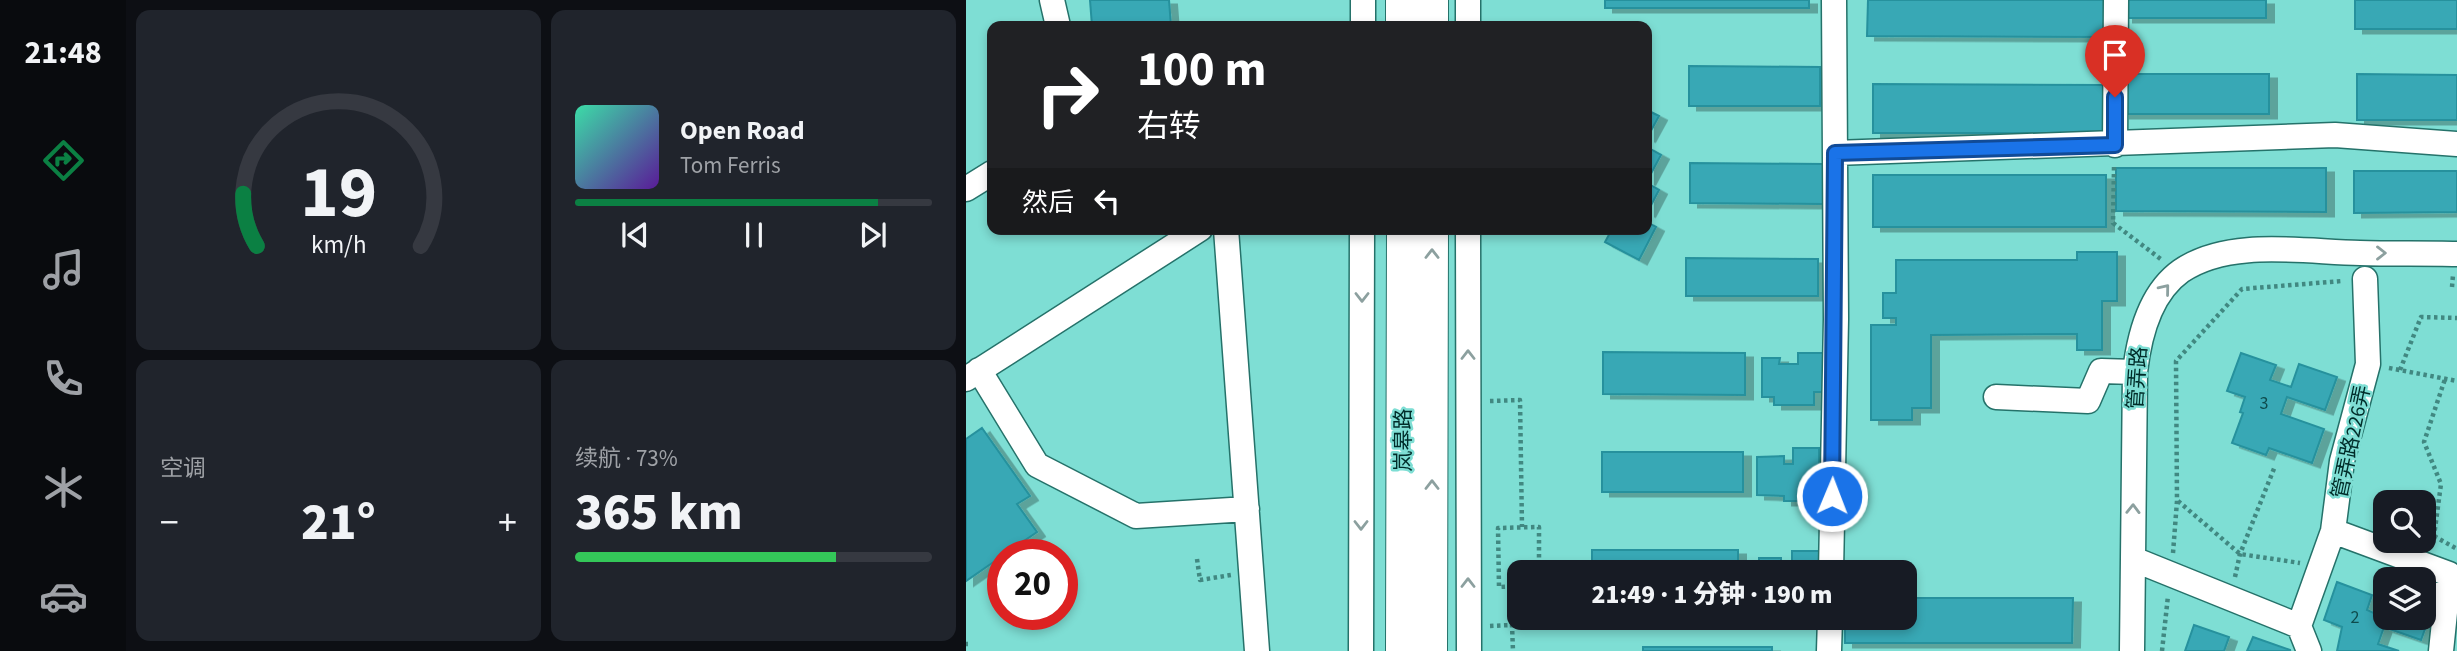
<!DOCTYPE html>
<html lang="zh">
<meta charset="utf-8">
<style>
body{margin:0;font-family:"Source Sans 3","Noto Sans SC",sans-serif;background:#20242c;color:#f1f3f6;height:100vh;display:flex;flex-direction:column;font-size:26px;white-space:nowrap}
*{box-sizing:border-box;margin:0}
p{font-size:23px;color:#9ea1a6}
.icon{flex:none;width:38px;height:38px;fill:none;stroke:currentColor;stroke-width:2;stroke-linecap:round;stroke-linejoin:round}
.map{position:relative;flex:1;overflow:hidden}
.panel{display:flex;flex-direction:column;gap:10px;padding:10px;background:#0d0f14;width:840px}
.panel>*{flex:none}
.top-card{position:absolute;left:21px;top:21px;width:665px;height:214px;border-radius:14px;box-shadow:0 4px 10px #0003;background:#202124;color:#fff;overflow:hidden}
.buttons{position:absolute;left:1407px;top:490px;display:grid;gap:14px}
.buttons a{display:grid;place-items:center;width:63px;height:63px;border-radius:14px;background:#171b24;box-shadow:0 4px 10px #0003;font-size:35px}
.speed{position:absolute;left:21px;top:539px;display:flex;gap:14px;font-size:35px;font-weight:700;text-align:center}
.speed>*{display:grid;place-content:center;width:91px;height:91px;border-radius:50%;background:#171b24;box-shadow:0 4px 10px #0003;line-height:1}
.speed .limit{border:10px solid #d22;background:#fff;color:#111}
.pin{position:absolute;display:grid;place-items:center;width:60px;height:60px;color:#fff;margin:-72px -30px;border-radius:50% 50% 50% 0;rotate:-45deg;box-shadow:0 0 7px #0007}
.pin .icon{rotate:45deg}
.me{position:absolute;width:77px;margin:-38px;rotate:1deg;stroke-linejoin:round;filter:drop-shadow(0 0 5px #0008)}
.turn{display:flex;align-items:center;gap:24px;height:147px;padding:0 35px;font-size:32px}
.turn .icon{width:91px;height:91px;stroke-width:2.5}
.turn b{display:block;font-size:49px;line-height:60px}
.then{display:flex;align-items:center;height:66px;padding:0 35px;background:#0003;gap:14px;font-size:26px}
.big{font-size:52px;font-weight:800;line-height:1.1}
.panel .card{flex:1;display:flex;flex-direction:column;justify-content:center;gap:10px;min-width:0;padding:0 24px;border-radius:14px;background:#20242c}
.panel .dial{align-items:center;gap:0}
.dial svg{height:182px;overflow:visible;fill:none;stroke:#363941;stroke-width:7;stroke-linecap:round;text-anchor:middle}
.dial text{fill:#f1f3f6;stroke:none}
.song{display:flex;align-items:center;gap:21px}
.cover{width:84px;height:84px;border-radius:10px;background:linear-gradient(135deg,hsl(160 70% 55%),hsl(270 70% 35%))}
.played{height:7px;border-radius:4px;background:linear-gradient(90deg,#0b8043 85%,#363941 85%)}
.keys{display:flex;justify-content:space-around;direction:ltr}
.heat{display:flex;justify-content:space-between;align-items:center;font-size:38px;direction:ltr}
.charge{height:10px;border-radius:5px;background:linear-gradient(90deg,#34c759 73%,#363941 0)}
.panel .tiles{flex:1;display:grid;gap:10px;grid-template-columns:repeat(2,1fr)}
.trip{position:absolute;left:541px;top:560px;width:410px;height:70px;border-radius:14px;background:#171b24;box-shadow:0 4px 10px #0003;font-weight:800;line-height:70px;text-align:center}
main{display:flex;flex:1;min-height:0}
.dock{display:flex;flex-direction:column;width:126px;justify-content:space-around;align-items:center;background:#090b0e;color:#9ea1a6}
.dock .icon{width:49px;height:49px}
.dock .on{color:#0b8043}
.dock b{font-size:32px;color:#f1f3f6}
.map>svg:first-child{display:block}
</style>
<main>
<nav class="dock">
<b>21:48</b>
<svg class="icon on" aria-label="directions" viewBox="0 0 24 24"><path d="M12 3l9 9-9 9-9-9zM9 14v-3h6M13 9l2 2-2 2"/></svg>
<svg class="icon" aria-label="music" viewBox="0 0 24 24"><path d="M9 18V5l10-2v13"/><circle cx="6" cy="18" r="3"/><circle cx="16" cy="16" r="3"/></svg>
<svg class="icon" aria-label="phone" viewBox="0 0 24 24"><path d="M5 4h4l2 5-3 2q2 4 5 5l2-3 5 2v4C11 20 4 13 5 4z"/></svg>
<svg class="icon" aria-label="climate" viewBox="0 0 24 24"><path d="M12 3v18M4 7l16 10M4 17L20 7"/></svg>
<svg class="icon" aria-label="car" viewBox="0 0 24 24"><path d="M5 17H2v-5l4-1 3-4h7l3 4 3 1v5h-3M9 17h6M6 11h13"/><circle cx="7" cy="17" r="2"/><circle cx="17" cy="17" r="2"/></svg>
</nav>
<section class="panel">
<div class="tiles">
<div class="card dial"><svg viewBox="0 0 100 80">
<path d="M14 69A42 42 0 1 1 86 69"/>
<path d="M14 69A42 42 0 0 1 8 46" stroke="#0b8043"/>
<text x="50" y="56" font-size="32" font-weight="700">19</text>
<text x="50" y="72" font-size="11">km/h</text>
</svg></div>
<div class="card">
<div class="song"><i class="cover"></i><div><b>Open Road</b><p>Tom Ferris</p></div></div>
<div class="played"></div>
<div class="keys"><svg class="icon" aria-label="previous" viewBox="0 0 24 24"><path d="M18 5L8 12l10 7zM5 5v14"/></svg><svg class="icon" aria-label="pause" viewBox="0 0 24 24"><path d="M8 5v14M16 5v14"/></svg><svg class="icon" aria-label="next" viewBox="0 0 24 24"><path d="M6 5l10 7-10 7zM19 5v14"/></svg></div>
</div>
<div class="card"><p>空调</p>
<div class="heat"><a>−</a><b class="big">21°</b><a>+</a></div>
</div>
<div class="card"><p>续航 · 73%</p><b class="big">365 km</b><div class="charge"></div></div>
</div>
</section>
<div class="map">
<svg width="1491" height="651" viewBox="0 0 1491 651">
<defs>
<filter id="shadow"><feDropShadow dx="8" dy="4.5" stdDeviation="0" flood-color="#0004"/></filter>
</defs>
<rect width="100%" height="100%" fill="#7eded4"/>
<path fill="#37a8b5" stroke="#26919d" stroke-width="2" filter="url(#shadow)" d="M124 0H203L205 26H126Z
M639 0H843V8H639Z
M902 0H1138V37L901 36Z
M1159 0H1300V18H1159Z
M1389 0H1491V29H1389Z
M723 66 854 67V106H723Z
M1156 74H1303V114H1156Z
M1391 74 1491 75V120H1391Z
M907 84 1142 85V133H907Z
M681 110 693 116 681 138Z
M681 147 695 155 681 181Z
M724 163 857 164V204L724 203Z
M1150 168H1360V212L1150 211Z
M1388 171H1491V212L1388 213Z
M907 175H1140V227H907Z
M681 183 693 190 681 213Z
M681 222 690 227 673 260 639 242 646 229H681Z
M1111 252H1151V301H1136V350H1111V334L965 335V408H946V420H905V325H930V318H917V293H930V260H1111Z
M720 258 852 259V296H720Z
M637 352 779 353V395L637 394Z
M832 353H858V392H848V405H808V397H796V358H814L813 364H832Z
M1275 353 1310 365 1304 380 1325 387 1333 364 1371 377 1359 410 1321 397 1315 414 1358 429 1346 463 1303 448 1300 455 1266 443 1277 413 1274 412 1279 397 1261 391Z
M16 428 64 496 51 504 71 532 0 581V439Z
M827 448H853V490H843V501H818V496L791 495V457L818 456V464H827Z
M636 452H777V492H636Z
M626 550H772V572H626Z
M826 551H854L853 572H793V558H815V564H826Z
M1371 582 1406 595 1401 610 1419 618H1458V603L1467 607 1455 640 1418 627 1412 644 1433 651H1371L1376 627 1358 620Z
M938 598H1107L1106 643H879V618H938Z
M1228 625 1263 637 1258 651H1219Z
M1287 637 1324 650V651H1281Z
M677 647H806V651H677Z"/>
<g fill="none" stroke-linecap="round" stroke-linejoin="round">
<g stroke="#25726a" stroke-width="27">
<path id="minor" d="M86 0 92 26
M502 0V26
M397 26V0
M1149 145 1150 0
M869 153 1369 135 1491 144
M0 189 26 173
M260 229 291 651
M502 229 503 651
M1399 279 1402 364 1376 461 1367 531 1483 574 1475 651
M13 370 71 465 170 516 281 509
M0 379 234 229
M1030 397 1122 401 1135 371 1169 372
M1167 559 1333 626 1367 531
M865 572 870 319 868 0
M1333 626 1343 651
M395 651 396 229
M863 651 864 618
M1166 651 1169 372C1173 337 1184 293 1215 271 1263 238 1338 252 1394 253 1426 254 1459 253 1491 254"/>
</g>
<g stroke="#25726a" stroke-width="34">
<path id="major" d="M436 0V26
M466 0V26
M436 651 437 229
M465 651 466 229"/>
</g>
<path stroke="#418881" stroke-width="4.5" stroke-dasharray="3.5 3.5" stroke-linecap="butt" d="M1148 167 1147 223 1196 260
M1486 287 1487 275
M1423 368 1491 381
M1434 370 1455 317 1491 318
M524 401 554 400 556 527
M1212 501 1274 554 1334 563
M1468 536 1491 549
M1462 542 1468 536 1475 484 1458 442 1479 379
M1207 553 1211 501 1210 361 1276 289 1376 281
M231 559 234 580 265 575
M1269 577 1274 554 1309 466
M553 586 533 587 532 528 573 527V572
M524 626 546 625 547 651
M0 644H2
M1196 651 1202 596"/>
<use href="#minor" stroke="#fff" stroke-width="24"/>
<use href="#major" stroke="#fff" stroke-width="32"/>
</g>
<defs><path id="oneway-chevron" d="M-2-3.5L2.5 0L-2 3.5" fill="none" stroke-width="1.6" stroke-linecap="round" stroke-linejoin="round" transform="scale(1.75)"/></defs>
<g stroke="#8ca09f">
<use href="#oneway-chevron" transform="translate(1415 253)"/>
<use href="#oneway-chevron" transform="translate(466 254) rotate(-90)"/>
<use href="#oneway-chevron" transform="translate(1199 289) rotate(-51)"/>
<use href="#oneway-chevron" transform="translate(396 297) rotate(90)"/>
<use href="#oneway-chevron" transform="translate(502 355) rotate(-90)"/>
<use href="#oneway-chevron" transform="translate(466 485) rotate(-90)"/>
<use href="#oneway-chevron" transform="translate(1167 509) rotate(-89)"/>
<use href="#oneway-chevron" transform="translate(395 525) rotate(90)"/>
<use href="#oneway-chevron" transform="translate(502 583) rotate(-90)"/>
</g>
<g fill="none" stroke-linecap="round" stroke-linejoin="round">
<g stroke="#114b97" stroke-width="18">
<path id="route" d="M866 496 869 153 1149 145V97"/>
</g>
<use href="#route" stroke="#1a73e8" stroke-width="12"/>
</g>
<g text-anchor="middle" stroke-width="5" stroke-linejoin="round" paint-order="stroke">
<g font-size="18" fill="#0e4b4c">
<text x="1298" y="409">3</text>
<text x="1389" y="623">2</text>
</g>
<g font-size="21" fill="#002c29" stroke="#7eded4">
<text transform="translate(1171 378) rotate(-86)" y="7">管弄路</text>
<text transform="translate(437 440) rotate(-90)" y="7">岚皋路</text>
<text transform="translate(1385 442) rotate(-78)" y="7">管弄路226弄</text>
</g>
</g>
</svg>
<div class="buttons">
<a><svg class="icon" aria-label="search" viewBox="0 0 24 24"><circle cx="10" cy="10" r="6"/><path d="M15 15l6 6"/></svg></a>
<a><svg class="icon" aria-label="layers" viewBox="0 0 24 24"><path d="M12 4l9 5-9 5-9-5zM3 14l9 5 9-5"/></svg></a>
</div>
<div class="speed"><div class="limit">20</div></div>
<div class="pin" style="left:1149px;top:97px;background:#d93025"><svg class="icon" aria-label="arrive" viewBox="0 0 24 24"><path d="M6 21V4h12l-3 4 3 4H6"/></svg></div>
<svg class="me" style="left:866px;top:496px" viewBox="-20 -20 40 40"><circle r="17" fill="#1a73e8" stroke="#fff" stroke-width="3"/><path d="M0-11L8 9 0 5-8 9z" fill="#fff"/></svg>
<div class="trip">21:49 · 1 分钟 · 190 m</div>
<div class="top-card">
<div class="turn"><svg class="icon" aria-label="right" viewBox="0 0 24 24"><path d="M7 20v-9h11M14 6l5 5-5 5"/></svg><div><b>100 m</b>右转</div></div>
<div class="then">然后<svg class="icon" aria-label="left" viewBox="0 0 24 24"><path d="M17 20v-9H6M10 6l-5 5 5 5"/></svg></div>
</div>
</div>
</main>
